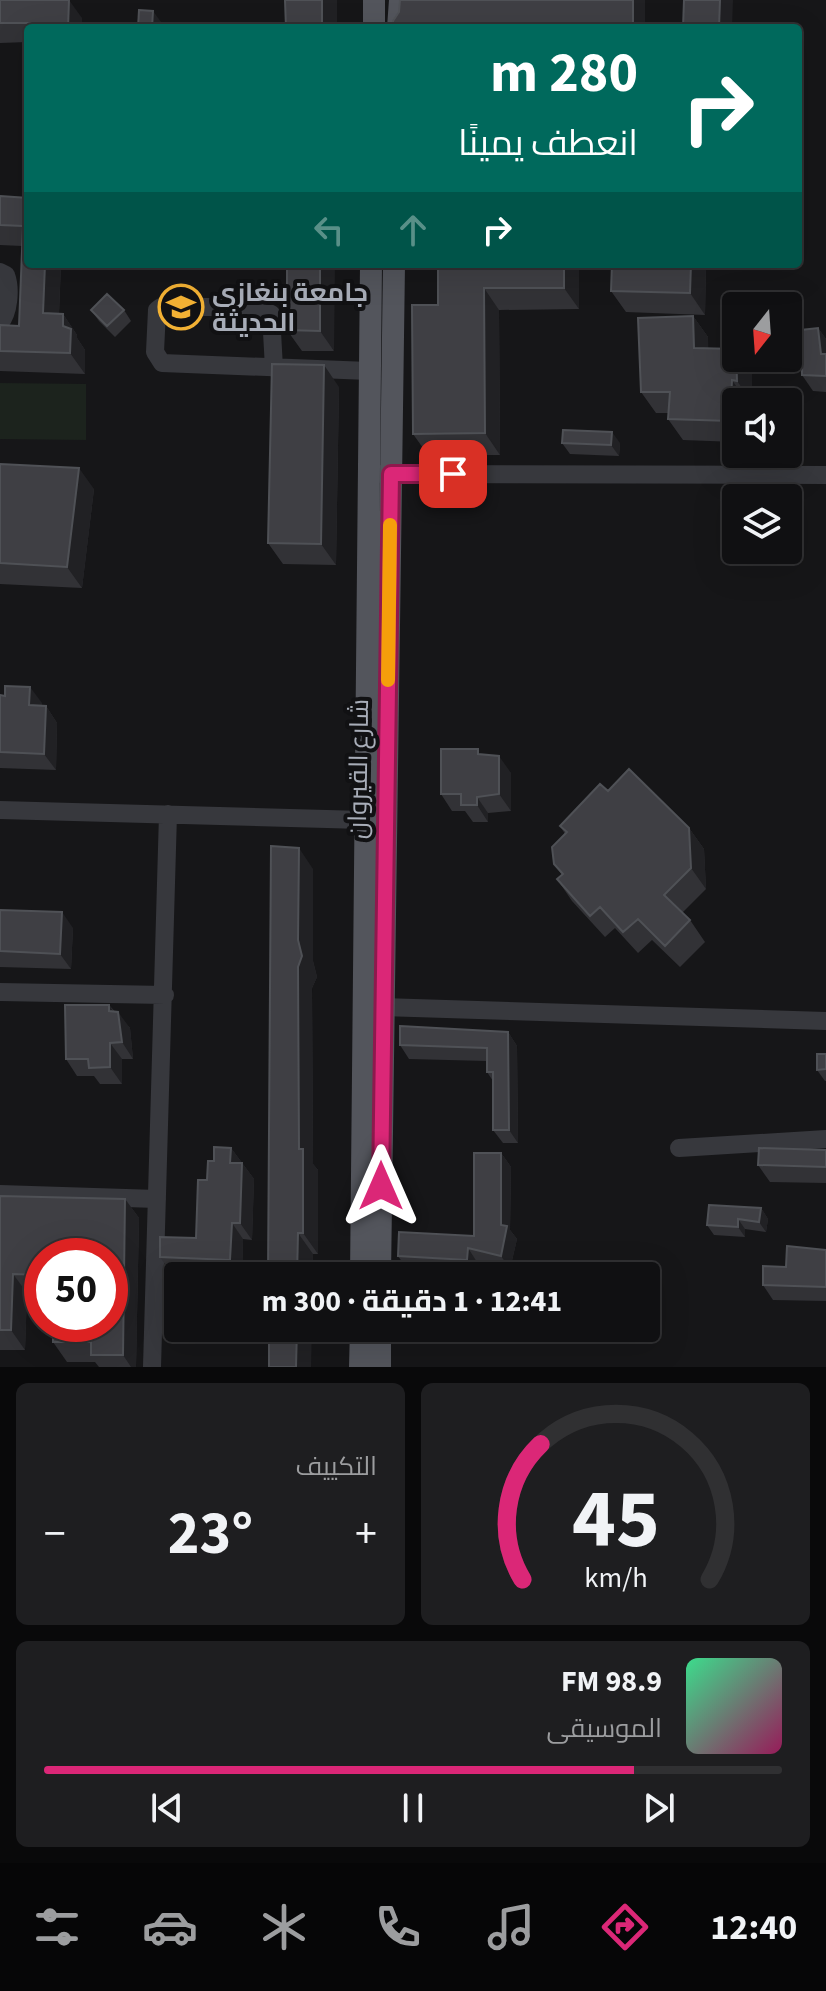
<!DOCTYPE html>
<html lang="ar">
<meta charset="utf-8">
<style>
body{margin:0;font-family:"Source Sans 3",Cairo,sans-serif;background:#1e1e20;color:#f1f3f6;direction:rtl;height:100vh;display:flex;flex-direction:column;font-size:30px;white-space:nowrap}
*{box-sizing:border-box;margin:0}
p{font-size:26px;color:#9c9d9f}
.icon{flex:none;width:44px;height:44px;fill:none;stroke:currentColor;stroke-width:2;stroke-linecap:round;stroke-linejoin:round}
.map{position:relative;height:1367px;overflow:hidden;direction:ltr}
.side{display:flex;flex-direction:column;gap:16px;padding:16px;background:#09090a;flex:1}
.side>*{flex:none}
.hud{position:absolute;left:24px;top:24px;width:778px;height:244px;border-radius:8px;box-shadow:0 8px 32px #0002,0 0 0 2px #303032;direction:rtl;background:#00695c;color:#fff;overflow:hidden}
.needle{width:52px;rotate:197deg}
.controls{position:absolute;left:722px;top:292px;display:grid;gap:16px}
.controls a{display:grid;place-items:center;width:80px;height:80px;border-radius:8px;background:#101012;box-shadow:0 8px 32px #0002,0 0 0 2px #303032;font-size:40px}
.speed{position:absolute;left:24px;top:1238px;display:flex;gap:16px;font-size:40px;font-weight:700;text-align:center}
.speed>*{display:grid;place-content:center;width:104px;height:104px;border-radius:50%;background:#101012;box-shadow:0 8px 32px #0002,0 0 0 2px #303032;line-height:1}
.speed .limit{border:12px solid #d22;background:#fff;color:#111}
.pin{position:absolute;display:grid;place-items:center;width:68px;height:68px;color:#fff;margin:-34px;border-radius:16px;box-shadow:0 4px 12px #0006}
.me{position:absolute;width:88px;margin:-44px;rotate:0deg;stroke-linejoin:round;filter:drop-shadow(0 0 6px #0008)}
.turn{display:flex;align-items:center;gap:28px;height:168px;padding:0 32px;font-size:36px}
.turn .icon{width:104px;height:104px;stroke-width:2.5}
.turn b{display:block;font-size:56px;line-height:68px}
.lanes{display:flex;align-items:center;height:76px;padding:0 32px;background:#0003;justify-content:center;gap:40px;direction:ltr}
.lanes .off{opacity:.35}
.big{font-size:60px;font-weight:700;line-height:1.1}
.side .card{flex:1;display:flex;flex-direction:column;justify-content:center;gap:12px;min-width:0;padding:0 28px;border-radius:12px;background:#1e1e20}
.side .dial{align-items:center;gap:0}
.dial svg{height:208px;overflow:visible;fill:none;stroke:#303032;stroke-width:7;stroke-linecap:round;text-anchor:middle}
.dial text{fill:#f1f3f6;stroke:none}
.song{display:flex;align-items:center;gap:24px}
.cover{width:96px;height:96px;border-radius:12px;background:linear-gradient(135deg,hsl(150 70% 55%),hsl(330 70% 35%))}
.played{height:8px;border-radius:4px;background:linear-gradient(90deg,#db2777 80%,#303032 80%)}
.keys{display:flex;justify-content:space-around;direction:ltr}
.heat{display:flex;justify-content:space-between;align-items:center;font-size:44px;direction:ltr}
.side .tiles{flex:1;display:grid;gap:16px;grid-template-columns:1fr 1fr}
.card:last-child{grid-column:span 2}
.trip{position:absolute;left:164px;top:1262px;width:496px;height:80px;border-radius:8px;background:#101012;box-shadow:0 8px 32px #0002,0 0 0 2px #303032;font-weight:700;line-height:80px;text-align:center;direction:rtl}
.tabs{display:flex;height:128px;justify-content:space-around;align-items:center;background:#060607;color:#9c9d9f}
.tabs .icon{width:56px;height:56px}
.tabs .active{color:#db2777}
.tabs b{font-size:36px;color:#f1f3f6}
.map>svg:first-child{display:block}
</style>
<div class="map">
<svg width="826" height="1367" viewBox="0 0 826 1367">
<rect width="100%" height="100%" fill="#161618"/>
<path fill="#1c231d" d="M0 383 86 384V440L0 439Z"/>
<g fill="none" stroke-linecap="round" stroke-linejoin="round">
<path stroke="#37383d" stroke-width="18" d="M0 272 6 275C11 289 9 312 0 323
M274 368 271 314 256 307H161L157 310 155 352 162 363 369 371
M381 474 826 475
M0 810 363 820
M0 992 165 995
M382 1007 826 1021
M679 1148 826 1139
M0 1194 157 1199
M152 1367 168 814"/>
<path stroke="#53555c" stroke-width="22" d="M374 0V28
M398 28 400 0
M361 1276 371 264
M380 1276 394 264
M360 1367 361 1328
M380 1367V1328"/>
</g>
<path fill="#323236" d="M0 0 82 18V28H28V42L0 43Z
M0 196 28 198V264H61L59 314H63L77 335V338L85 350V374L0 371V325L19 326 22 246 0 245Z
M287 264 334 351H302L287 330Z
M438 264H579V309L499 310 500 455H428L413 434 438 305Z
M706 264 705 315 626 312 611 291Z
M91 310H124L131 321 115 337 99 321Z
M693 316 708 337V349L736 358H743L752 371V402H736V442L683 440 668 419 669 413H656L641 392Z
M818 328 826 339V392L813 391 802 375Z
M339 387 336 565 283 564 268 543Z
M562 443H620L619 456 570 454Z
M0 464 94 489 82 588 0 584Z
M0 695 42 703 41 706H46L57 723 56 770 0 768Z
M481 754 511 773V811L488 813V822H473L465 811H452L441 794Z
M608 791 689 828 704 849 706 889 682 913 690 920 705 942 680 967 652 940 638 953 615 928 605 937 572 901 557 879 562 875 554 864 565 834 560 826Z
M313 869V961L317 977 312 988 313 1164 318 1170V1254H313L312 1276H268Z
M0 910 73 928 71 969 0 967Z
M109 1005 130 1028 133 1059H122V1084H100L94 1076H77L66 1059Z
M508 1032 517 1046 518 1143H503L493 1130V1081L487 1072V1061L409 1059 400 1045Z
M826 1054V1081H825L817 1070Z
M231 1148 254 1179 252 1240 243 1239 242 1276 171 1273 160 1257 196 1238 207 1180 214 1161Z
M826 1150V1183L770 1182 758 1165Z
M501 1153 511 1167 510 1230 517 1239 510 1269 477 1262V1273L407 1269 398 1256 474 1236Z
M0 1196 125 1199 139 1218 136 1367H99L95 1362H67L53 1342 110 1324 42 1256V1294L27 1293 25 1350H0Z
M761 1208 768 1219 766 1232 745 1229V1237L714 1235 707 1225Z
M826 1250V1301L773 1300 763 1285 786 1267Z"/>
<path fill="#212124" d="M69 0 82 18V28H68Z
M322 0H337V28H322Z
M633 0H645V28H633Z
M720 0H733L732 28H719Z
M153 11 161 22V28H152Z
M45 264H61L58 334 43 313Z
M320 264H335L334 351 320 331Z
M564 264H579V309L564 288Z
M691 264H706L705 315 690 293Z
M484 288 499 310 500 455 485 433Z
M63 314 77 335V338L85 350V374L70 353 63 326Z
M693 316 708 337 709 370 694 348Z
M818 328 826 339V361L821 354Z
M737 358H743L752 371V402L737 381Z
M324 365 339 387 336 565 321 544Z
M732 380 747 402H736V430L730 421Z
M612 432 620 443 619 456 611 445Z
M79 468 94 489 82 588 67 567Z
M30 687 42 703 41 722 29 705Z
M46 706 57 723 56 770 44 754Z
M499 756 511 773V811L499 794Z
M477 797 488 813V822L477 805Z
M689 828 704 849 706 889 691 868Z
M299 848 313 869V961L317 977 312 988 313 1164 318 1170V1254L303 1233 299 1149Z
M62 912 73 928 71 969 60 954Z
M109 1005 119 1019 118 1012 130 1028 133 1059 122 1042 109 1011Z
M508 1032 517 1046 518 1143 509 1130Z
M110 1043 122 1059V1084L110 1067Z
M231 1148 254 1179 252 1240 240 1223 230 1163Z
M501 1153 511 1167 510 1230 517 1239 510 1269 501 1256Z
M125 1199 139 1218 136 1367H131L123 1355Z
M761 1208 768 1219 766 1232 759 1222Z
M738 1219 745 1229V1237L738 1227Z
M232 1223 243 1239 242 1276 230 1260Z
M298 1233 313 1254 312 1276H297Z
M468 1248 477 1262V1273L467 1260Z
M13 1274 27 1293 25 1350 11 1330Z
M297 1328H312L311 1367H296Z"/>
<path fill="#3f3f44" stroke="#4f5156" stroke-width="2" d="M0 0H69L68 28H38V23H0Z
M285 0H322V28H286Z
M400 0H633V28H393V21L399 12Z
M684 0H720L719 28H683Z
M139 10 153 11 152 28H138Z
M0 196 28 198V264H45L43 313 63 314V326L71 329 70 353 0 351V325L19 326 23 226 0 225Z
M287 264H320V331L287 330Z
M438 264H564V288H484L485 433 413 434 412 305H438Z
M612 264H691L690 293 611 291Z
M107 294 124 310 107 326 91 310Z
M693 316 694 348 736 349 737 381 732 380 730 421 668 419 670 392H641L638 318Z
M818 328 821 354H826V376L802 375 801 330Z
M272 364 324 365 321 544 268 543Z
M563 430 612 432 611 445 562 443Z
M0 464 79 468 67 567 0 563Z
M5 686 30 687 29 705 46 706 44 754 0 752V695L5 696Z
M441 749H478V754L499 756V794L477 797V805H461V794H441Z
M629 769 689 828 691 868 664 895 690 920 665 946 638 919 623 932 600 907 590 916 557 879 563 874 554 864 552 847 567 832 560 826 600 784 608 791Z
M271 846 299 848 298 940 302 956 298 967 299 1149H303V1233H298L297 1276H268Z
M0 910 62 912 60 954 0 951Z
M65 1005H109V1011L118 1012 122 1042 110 1043V1067L89 1068 88 1059H66Z
M400 1026 508 1032 509 1130H493V1072H487V1048L400 1045Z
M817 1054H826V1069L817 1070Z
M214 1147 231 1148 230 1163H242L240 1223H232L230 1260 160 1257V1237L196 1238 198 1180H207L208 1161H214Z
M759 1148 826 1150V1167L758 1165Z
M474 1153H501V1225L507 1226 501 1256 468 1248 467 1260 398 1256 399 1232 474 1236Z
M0 1196 125 1199 123 1355H91V1342H53V1324H110V1256H42V1275L13 1274 11 1330H0Z
M709 1205 761 1208 759 1222 738 1219V1227L707 1225Z
M787 1246 826 1250V1287L763 1285V1266L786 1267Z
M269 1328H297L296 1367H269Z"/>
<g fill="none" stroke-linecap="round" stroke-linejoin="round">
<g stroke="#8e194d" stroke-width="20">
<path id="route" d="M381 1186 391 474H453"/>
</g>
<use href="#route" stroke="#db2777" stroke-width="14"/>
<path stroke="#f59e0b" stroke-width="14" d="M388 680 390 525"/>
</g>
<defs>
<g id="university-ring" transform="scale(2.3)"><circle r="9.5" fill="#111113" stroke="#f2b134" stroke-width="1.5"/><path d="M0-5L7-2L0 1L-7-2ZM-4 1L0 2.5L4 1V4Q0 6-4 4Z" fill="#f2b134"/></g>
</defs>
<g fill-rule="evenodd">
<use href="#university-ring" x="181" y="307"/>
</g>
<g text-anchor="middle" stroke-width="8" stroke-linejoin="round" paint-order="stroke">
<g font-size="26" font-weight="bold" fill="#a8adb8" stroke="#111113" text-anchor="start">
<text x="212" y="301">جامعة بنغازي<tspan x="212" dy="30">الحديثة</tspan></text>
</g>
<g font-size="26" fill="#a8adb8" stroke="#111113">
<text transform="translate(358 769) rotate(-89)" y="9">شارع القيروان</text>
</g>
</g>
</svg>
<div class="controls">
<a><svg class="needle" viewBox="-14 -14 28 28"><path d="M0-13l5 13h-10z" fill="#e53935"/><path d="M0 13l5-13h-10z" fill="#9c9d9f"/></svg></a>
<a><svg class="icon" aria-label="sound" viewBox="0 0 24 24"><path d="M4 9h4l5-4v14l-5-4H4zM17 9q2 3 0 6"/></svg></a>
<a><svg class="icon" aria-label="layers" viewBox="0 0 24 24"><path d="M12 4l9 5-9 5-9-5zM3 14l9 5 9-5"/></svg></a>
</div>
<div class="speed"><div class="limit">50</div></div>
<div class="pin" style="left:453px;top:474px;background:#d93025"><svg class="icon" aria-label="arrive" viewBox="0 0 24 24"><path d="M6 21V4h12l-3 4 3 4H6"/></svg></div>
<svg class="me" style="left:381px;top:1186px" viewBox="-20 -20 40 40"><path d="M0-17L14 15 0 8-14 15z" fill="#db2777" stroke="#fff" stroke-width="4"/></svg>
<div class="trip">12:41 · 1 دقيقة · 300 m</div>
<div class="hud">
<div class="turn"><svg class="icon" aria-label="right" viewBox="0 0 24 24"><path d="M7 20v-9h11M14 6l5 5-5 5"/></svg><div><b>280 m</b>انعطف يمينًا</div></div>
<div class="lanes"><svg class="icon off" aria-label="left" viewBox="0 0 24 24"><path d="M17 20v-9H6M10 6l-5 5 5 5"/></svg><svg class="icon off" aria-label="ahead" viewBox="0 0 24 24"><path d="M12 20V5M6 11l6-6 6 6"/></svg><svg class="icon" aria-label="right" viewBox="0 0 24 24"><path d="M7 20v-9h11M14 6l5 5-5 5"/></svg></div>
</div>
</div>
<section class="side">
<div class="tiles">
<div class="card dial"><svg viewBox="0 0 100 80">
<path d="M14 69A42 42 0 1 1 86 69"/>
<path d="M14 69A42 42 0 0 1 21 17" stroke="#db2777"/>
<text x="50" y="56" font-size="32" font-weight="700">45</text>
<text x="50" y="72" font-size="11">km/h</text>
</svg></div>
<div class="card"><p>التكييف</p>
<div class="heat"><a>−</a><b class="big">23°</b><a>+</a></div>
</div>
<div class="card">
<div class="song"><i class="cover"></i><div><b>98.9 FM</b><p>الموسيقى</p></div></div>
<div class="played"></div>
<div class="keys"><svg class="icon" aria-label="previous" viewBox="0 0 24 24"><path d="M18 5L8 12l10 7zM5 5v14"/></svg><svg class="icon" aria-label="pause" viewBox="0 0 24 24"><path d="M8 5v14M16 5v14"/></svg><svg class="icon" aria-label="next" viewBox="0 0 24 24"><path d="M6 5l10 7-10 7zM19 5v14"/></svg></div>
</div>
</div>
</section>
<nav class="tabs">
<b>12:40</b>
<svg class="icon active" aria-label="directions" viewBox="0 0 24 24"><path d="M12 3l9 9-9 9-9-9zM9 14v-3h6M13 9l2 2-2 2"/></svg>
<svg class="icon" aria-label="music" viewBox="0 0 24 24"><path d="M9 18V5l10-2v13"/><circle cx="6" cy="18" r="3"/><circle cx="16" cy="16" r="3"/></svg>
<svg class="icon" aria-label="phone" viewBox="0 0 24 24"><path d="M5 4h4l2 5-3 2q2 4 5 5l2-3 5 2v4C11 20 4 13 5 4z"/></svg>
<svg class="icon" aria-label="climate" viewBox="0 0 24 24"><path d="M12 3v18M4 7l16 10M4 17L20 7"/></svg>
<svg class="icon" aria-label="car" viewBox="0 0 24 24"><path d="M5 17H2v-5l4-1 3-4h7l3 4 3 1v5h-3M9 17h6M6 11h13"/><circle cx="7" cy="17" r="2"/><circle cx="17" cy="17" r="2"/></svg>
<svg class="icon" aria-label="filters" viewBox="0 0 24 24"><path d="M4 7h16M4 17h16"/><circle cx="9" cy="7" r="2"/><circle cx="15" cy="17" r="2"/></svg>
</nav>
